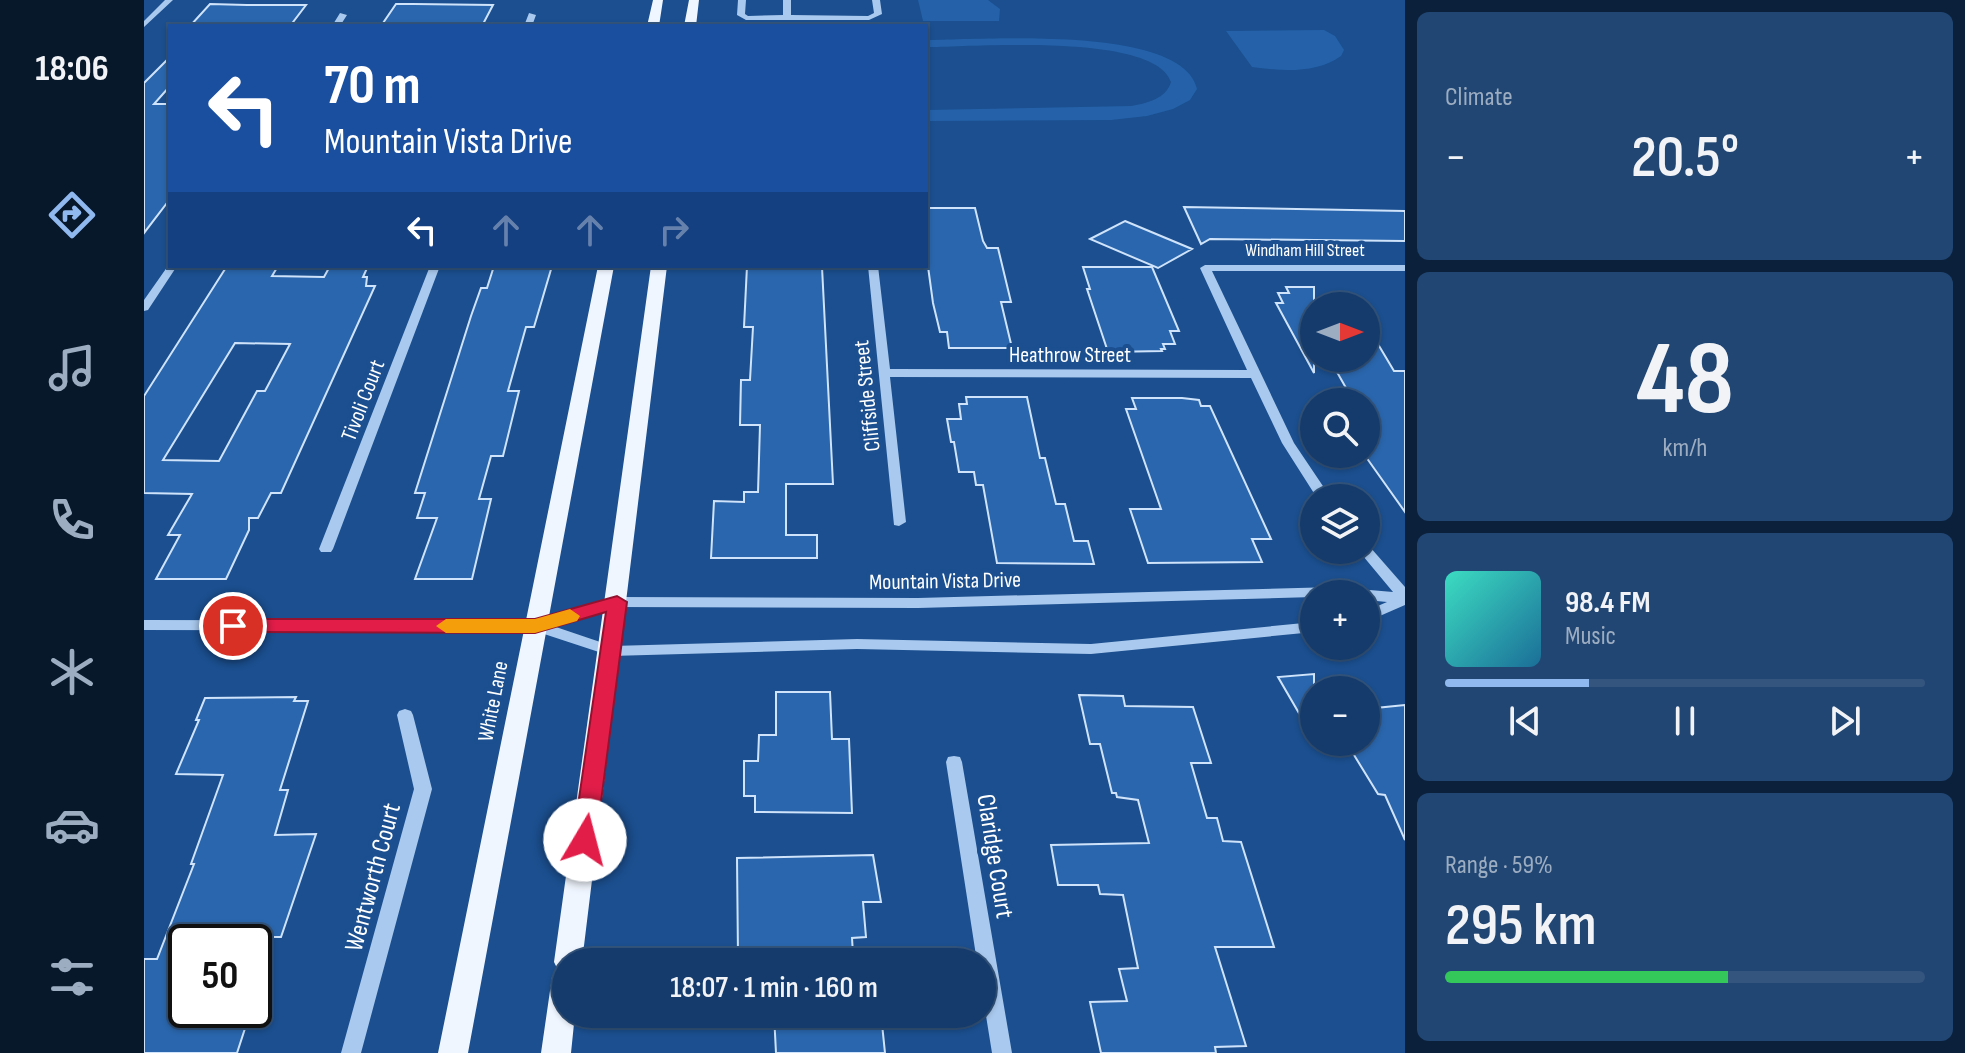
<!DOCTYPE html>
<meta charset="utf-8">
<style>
body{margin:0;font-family:"Sofia Sans Condensed",sans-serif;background:#214673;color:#f1f3f6;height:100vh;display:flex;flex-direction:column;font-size:30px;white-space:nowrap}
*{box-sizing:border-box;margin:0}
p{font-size:26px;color:#9dadc1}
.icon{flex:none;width:44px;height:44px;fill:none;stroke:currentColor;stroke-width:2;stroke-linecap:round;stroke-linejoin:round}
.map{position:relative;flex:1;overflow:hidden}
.sheet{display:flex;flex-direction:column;gap:12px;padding:12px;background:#0b203b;width:560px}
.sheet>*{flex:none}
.banner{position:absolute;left:24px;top:24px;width:760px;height:244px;border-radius:0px;box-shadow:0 2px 6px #0004,0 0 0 2px #33557e;background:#1a4fa0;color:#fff;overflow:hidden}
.needle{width:52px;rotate:90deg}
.buttons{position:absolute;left:1156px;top:292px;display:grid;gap:16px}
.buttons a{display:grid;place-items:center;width:80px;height:80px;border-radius:50%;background:#143b6b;box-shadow:0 2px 6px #0004,0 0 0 2px #33557e;font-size:40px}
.speed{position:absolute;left:24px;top:924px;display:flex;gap:16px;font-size:40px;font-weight:700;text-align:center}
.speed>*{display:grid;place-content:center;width:104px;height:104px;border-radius:50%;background:#143b6b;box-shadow:0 2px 6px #0004,0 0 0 2px #33557e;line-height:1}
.speed .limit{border:4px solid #111;border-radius:12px;background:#fff;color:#111}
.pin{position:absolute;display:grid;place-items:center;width:68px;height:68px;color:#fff;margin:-34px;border:4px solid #fff;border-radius:50%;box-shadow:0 2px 8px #0007}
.me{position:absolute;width:88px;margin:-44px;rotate:8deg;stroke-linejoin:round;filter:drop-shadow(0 0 6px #0008)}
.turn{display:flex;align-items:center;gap:28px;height:168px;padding:0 24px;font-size:36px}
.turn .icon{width:104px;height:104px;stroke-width:2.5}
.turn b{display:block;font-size:56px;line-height:68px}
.lanes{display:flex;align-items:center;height:76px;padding:0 24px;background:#0003;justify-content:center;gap:40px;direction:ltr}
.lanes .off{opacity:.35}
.big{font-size:60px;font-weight:600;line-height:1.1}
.sheet .widget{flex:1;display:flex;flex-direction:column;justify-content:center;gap:12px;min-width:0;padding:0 28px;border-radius:12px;background:#214673}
.sheet .dial{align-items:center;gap:0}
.dial b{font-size:104px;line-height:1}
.song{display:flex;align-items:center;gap:24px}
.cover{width:96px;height:96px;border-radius:12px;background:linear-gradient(135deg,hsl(170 70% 55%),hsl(200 70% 35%))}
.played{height:8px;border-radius:4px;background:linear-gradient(90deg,#90b9f0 30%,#33557e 30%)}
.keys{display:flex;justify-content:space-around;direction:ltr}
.heat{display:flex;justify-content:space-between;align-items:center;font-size:44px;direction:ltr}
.charge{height:12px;border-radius:6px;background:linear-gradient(90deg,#34c759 59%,#33557e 0)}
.trip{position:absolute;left:408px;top:948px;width:444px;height:80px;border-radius:40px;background:#143b6b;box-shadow:0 2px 6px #0004,0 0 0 2px #33557e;font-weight:600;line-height:80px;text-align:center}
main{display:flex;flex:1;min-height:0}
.tab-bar{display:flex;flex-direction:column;width:144px;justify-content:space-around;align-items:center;background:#08182b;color:#9dadc1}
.tab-bar .icon{width:56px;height:56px}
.tab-bar .selected{color:#90b9f0}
.tab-bar b{font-size:36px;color:#f1f3f6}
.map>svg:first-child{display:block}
</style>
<main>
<nav class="tab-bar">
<b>18:06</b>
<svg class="icon selected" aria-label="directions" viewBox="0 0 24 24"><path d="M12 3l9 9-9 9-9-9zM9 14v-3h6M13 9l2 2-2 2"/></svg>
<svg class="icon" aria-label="music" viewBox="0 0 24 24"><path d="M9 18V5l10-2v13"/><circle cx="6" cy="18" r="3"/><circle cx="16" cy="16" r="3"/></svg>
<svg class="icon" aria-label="phone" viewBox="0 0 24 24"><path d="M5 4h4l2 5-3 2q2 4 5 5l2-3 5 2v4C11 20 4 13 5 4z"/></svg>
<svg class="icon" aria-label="climate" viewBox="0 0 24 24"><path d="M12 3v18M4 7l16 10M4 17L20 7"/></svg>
<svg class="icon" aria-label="car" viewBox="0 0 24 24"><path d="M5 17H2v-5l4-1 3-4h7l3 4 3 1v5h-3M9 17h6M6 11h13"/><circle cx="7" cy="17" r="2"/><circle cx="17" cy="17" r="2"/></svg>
<svg class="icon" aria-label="filters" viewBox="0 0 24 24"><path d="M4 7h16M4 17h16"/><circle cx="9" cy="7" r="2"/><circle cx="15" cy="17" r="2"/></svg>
</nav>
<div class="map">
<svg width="1261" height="1053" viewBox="0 0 1261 1053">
<rect width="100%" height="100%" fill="#1b4f8f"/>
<path fill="#2461a8" d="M774 0H844L856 9 855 21H779Z
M1180 30 1191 36 1200 50 1197 56C1172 74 1137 71 1108 67L1082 31Z
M782 40C836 40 1039 24 1053 89L1046 100 1029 109 1003 116 967 120 782 121V110L987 106C1003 103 1022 99 1027 82 1011 32 827 47 782 47Z"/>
<path fill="#2a66ad" stroke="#cfe3fa" stroke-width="2" fill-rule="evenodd" d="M66 4 103 5H162L146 26H46Z
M252 4H270L349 5 338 26H237Z
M26 57V86L10 104H26V199L0 233V83Z
M1040 207 1261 211V241L1066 239 1057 244Z
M782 208H831L839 241 843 248H854L867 302H857L868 348H805L803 332H796L789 303 782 252Z
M981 221 1048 249 1014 268 946 239Z
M83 266H134L128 276 180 277 186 266H224L219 277H223L222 286H231L137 493H127L114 518H105V530L82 579H12L36 535H24L48 494 0 493V396ZM91 343 146 344 121 391H113L75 461 19 460Z
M350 266H408L390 327H382L364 391H375L359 456H347L335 499H347L328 579H271L293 518H273L281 493H271L327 316 337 288H343Z
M603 266 678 267 689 484H642V535H673V558H567L570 501 600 502V492H614L616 425H596L597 380H606L609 327H600Z
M939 267H1008L1035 331H1026L1031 344H1019L1021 349H1017L1018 351 964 352 943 289H946Z
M1142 287H1170V373L1132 303H1139L1134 293H1145Z
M1222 324 1250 371H1261V512L1222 457V440H1231L1222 423V402H1210L1185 358H1222Z
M822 397H883L896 458H901L912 504H921L930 541H944L950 564 853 563 839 485H832L830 472H815L810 442H807L803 419H817L815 404H823Z
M988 398H1038L1055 400 1057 406H1066L1127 539H1108L1118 562 1004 563 986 509H1017L982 409H992Z
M1170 674V739L1134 677Z
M632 692H686L688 739H705L708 813 611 812V796H600V761H614L615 735H632Z
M935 695 979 696 981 706 1049 707 1067 763H1047L1063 818H1073L1079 841 1097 842 1130 947H1071L1102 1046 1071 1047 1072 1053H957L946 1002 983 1001 975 969 994 968 979 895 956 894 954 885H914L907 845 1005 843 994 800 973 797 972 793H968L956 744H946Z
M152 697 150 701H164L136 790H144L131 835 172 834 137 937H122L120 942H42V1010H107L93 1053H0V959H13L50 864H47L79 775 32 774 55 720H52L61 698Z
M1261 705V840L1241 795 1234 794 1202 742H1222V709Z
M729 855 737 902H719L722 937 708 938 709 954 594 957 593 858Z
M630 1014H737L741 1053H632Z"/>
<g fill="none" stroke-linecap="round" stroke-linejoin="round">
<path fill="#a9c9ee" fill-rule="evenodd" d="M21 0H29L0 27V21Z
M594 0H602L601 14 604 16 639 15V0H647V15L724 16 730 13 728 0H736L738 14 725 20H602L593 15Z
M196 13 203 15 196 26H188Z
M385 13 392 15 388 26H380Z
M26 263V266H33L4 310 0 311V300Z
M1061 265H1261V271H1068L1150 443 1187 498H1173L1138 443 1107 378 746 377 762 522 755 526 750 525 724 266H734L746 369 1103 370 1056 268Z
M286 266H296L189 549 187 552H177L175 549Z
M1222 546 1226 547 1261 587V605L1222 622V611L1243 602 1222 600V594H1170V597L774 608 473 607 409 626 468 646 713 639 947 644 1170 622V632L947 654 713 649 467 656 391 631 0 630V620L391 621 473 597 774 598 1191 587 1249 592 1214 550H1222Z
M261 709 267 711 269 715 288 789 217 1053H197L270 789 253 715 255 711Z
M810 756 816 757 818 762 868 1053H848L838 991V962H833L802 762 804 757Z"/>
<path fill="#f0f6ff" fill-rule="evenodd" d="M509 0H519L515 26H503Z
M545 0H555L552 26H540Z
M454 266H470L324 1053H294Z
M507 266H523L438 962H422V1014H431L427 1053H397L408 977 413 968 410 962Z"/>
</g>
<path fill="#e11d48" stroke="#92132f" stroke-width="2" d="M473 596 483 602 452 840 449 846 441 849 433 846 429 840 462 612 391 633 89 632 79 626 89 619H391Z"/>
<path fill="#f59e0b" d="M426 609 436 616 433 621 391 633H302L292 626 302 619H391Z"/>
<g text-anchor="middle" stroke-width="8" stroke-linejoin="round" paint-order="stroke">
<g font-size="18" fill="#fff" stroke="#1b4f8f">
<text x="1161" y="256">Windham Hill Street</text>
</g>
<g font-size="22" fill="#fff" stroke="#1b4f8f">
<text x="926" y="362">Heathrow Street</text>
<text transform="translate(722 396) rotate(-96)" y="8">Cliffside Street</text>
<text transform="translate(218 400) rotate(-69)" y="8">Tivoli Court</text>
<text transform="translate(801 580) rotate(-1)" y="8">Mountain Vista Drive</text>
<text transform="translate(348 701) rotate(-79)" y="8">White Lane</text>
</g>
<g font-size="26" fill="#fff" stroke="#1b4f8f">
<text transform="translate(852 856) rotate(81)" y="9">Claridge Court</text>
<text transform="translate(228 877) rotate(-75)" y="9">Wentworth Court</text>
</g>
</g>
</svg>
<div class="buttons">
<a><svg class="needle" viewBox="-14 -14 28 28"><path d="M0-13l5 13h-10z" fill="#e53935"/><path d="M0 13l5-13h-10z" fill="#9dadc1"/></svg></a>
<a><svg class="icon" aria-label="search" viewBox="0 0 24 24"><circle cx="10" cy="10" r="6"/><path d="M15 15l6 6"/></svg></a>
<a><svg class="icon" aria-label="layers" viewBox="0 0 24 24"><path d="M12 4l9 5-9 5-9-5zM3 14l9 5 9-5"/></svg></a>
<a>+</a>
<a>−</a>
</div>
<div class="speed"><div class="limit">50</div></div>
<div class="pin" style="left:89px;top:626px;background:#d93025"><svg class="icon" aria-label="arrive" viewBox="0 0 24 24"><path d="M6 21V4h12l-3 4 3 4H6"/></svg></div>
<svg class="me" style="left:441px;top:840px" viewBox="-20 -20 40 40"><circle r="19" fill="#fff"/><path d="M0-13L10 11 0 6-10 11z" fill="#e11d48"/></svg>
<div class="trip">18:07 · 1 min · 160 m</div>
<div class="banner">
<div class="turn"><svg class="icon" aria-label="left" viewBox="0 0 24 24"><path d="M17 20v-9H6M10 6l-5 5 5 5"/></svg><div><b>70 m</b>Mountain Vista Drive</div></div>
<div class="lanes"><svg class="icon" aria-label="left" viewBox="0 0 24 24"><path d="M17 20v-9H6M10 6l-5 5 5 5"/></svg><svg class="icon off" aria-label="ahead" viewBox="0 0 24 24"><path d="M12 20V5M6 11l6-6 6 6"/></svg><svg class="icon off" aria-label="ahead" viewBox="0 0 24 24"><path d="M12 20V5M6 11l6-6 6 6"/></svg><svg class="icon off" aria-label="right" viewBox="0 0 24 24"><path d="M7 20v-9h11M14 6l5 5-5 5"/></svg></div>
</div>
</div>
<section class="sheet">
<div class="widget"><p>Climate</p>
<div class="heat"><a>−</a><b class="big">20.5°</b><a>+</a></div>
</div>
<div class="widget dial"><b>48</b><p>km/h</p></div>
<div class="widget">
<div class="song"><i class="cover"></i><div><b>98.4 FM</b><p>Music</p></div></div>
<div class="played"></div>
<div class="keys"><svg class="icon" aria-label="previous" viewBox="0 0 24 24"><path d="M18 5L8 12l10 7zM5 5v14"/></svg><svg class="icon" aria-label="pause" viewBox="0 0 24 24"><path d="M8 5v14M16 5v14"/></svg><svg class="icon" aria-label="next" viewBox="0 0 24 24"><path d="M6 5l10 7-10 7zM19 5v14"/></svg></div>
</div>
<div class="widget"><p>Range · 59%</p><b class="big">295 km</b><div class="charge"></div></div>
</section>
</main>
